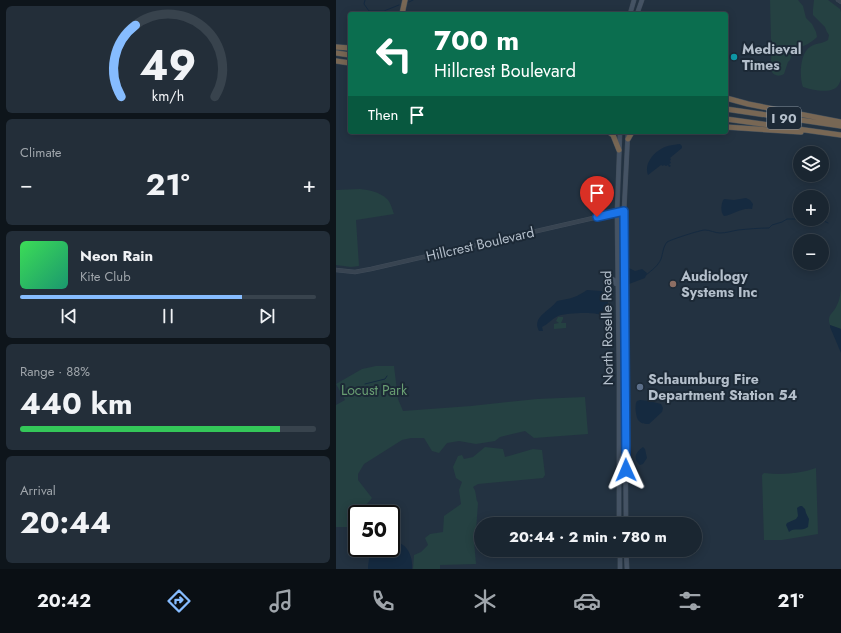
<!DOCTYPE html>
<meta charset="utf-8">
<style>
body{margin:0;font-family:Jost,sans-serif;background:#232e39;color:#f1f3f6;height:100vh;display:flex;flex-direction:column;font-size:15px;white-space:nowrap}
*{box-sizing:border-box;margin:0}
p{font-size:13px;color:#9fa5ab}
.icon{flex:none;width:22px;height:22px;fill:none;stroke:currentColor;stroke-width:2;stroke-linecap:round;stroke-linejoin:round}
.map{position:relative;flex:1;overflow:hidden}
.drawer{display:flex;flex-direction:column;gap:6px;padding:6px;background:#0e151b;width:336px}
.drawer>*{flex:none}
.top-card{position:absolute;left:12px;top:12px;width:380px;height:122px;border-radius:4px;box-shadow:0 2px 10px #0003,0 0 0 1px #38434d;background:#0b6e4f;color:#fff;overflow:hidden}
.tools{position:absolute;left:457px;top:146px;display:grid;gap:8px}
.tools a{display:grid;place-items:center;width:36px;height:36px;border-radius:50%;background:#1a2631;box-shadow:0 2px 10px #0003,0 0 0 1px #38434d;font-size:20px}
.speed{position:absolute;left:12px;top:505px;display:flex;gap:8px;font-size:20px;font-weight:700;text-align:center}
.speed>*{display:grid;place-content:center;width:52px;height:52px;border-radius:50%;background:#1a2631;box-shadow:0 2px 10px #0003,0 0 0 1px #38434d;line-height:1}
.speed .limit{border:2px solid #111;border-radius:6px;background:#fff;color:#111}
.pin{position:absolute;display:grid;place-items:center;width:34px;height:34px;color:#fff;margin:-41px -17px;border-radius:50% 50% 50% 0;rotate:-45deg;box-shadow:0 0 4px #0007}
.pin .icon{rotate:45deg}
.me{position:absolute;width:44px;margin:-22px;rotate:359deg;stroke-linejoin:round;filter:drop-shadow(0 0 3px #0008)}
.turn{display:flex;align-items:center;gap:14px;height:84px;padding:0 20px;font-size:18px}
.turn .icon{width:52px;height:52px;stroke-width:2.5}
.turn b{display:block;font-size:28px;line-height:34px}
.then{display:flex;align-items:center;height:38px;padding:0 20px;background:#0003;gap:8px;font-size:15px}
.big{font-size:30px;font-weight:700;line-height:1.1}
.drawer .widget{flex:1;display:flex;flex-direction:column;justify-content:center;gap:6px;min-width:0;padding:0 14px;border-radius:6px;background:#232e39}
.drawer .dial{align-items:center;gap:0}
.dial svg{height:104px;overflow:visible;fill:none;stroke:#38434d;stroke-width:7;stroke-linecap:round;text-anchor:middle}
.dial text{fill:#f1f3f6;stroke:none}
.song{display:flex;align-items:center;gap:12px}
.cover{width:48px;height:48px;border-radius:6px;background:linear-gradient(135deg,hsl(130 70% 55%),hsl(160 70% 35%))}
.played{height:4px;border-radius:2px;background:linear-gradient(90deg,#86bcff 75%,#38434d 75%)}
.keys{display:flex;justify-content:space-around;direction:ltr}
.heat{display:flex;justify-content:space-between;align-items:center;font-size:22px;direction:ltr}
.charge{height:6px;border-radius:3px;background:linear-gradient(90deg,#34c759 88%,#38434d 0)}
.trip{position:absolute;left:138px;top:517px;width:228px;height:40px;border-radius:20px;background:#1a2631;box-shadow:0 2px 10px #0003,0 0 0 1px #38434d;font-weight:700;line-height:40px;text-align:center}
.menu{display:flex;height:64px;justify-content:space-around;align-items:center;background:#0a0f14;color:#9fa5ab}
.menu .icon{width:28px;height:28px}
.menu .current{color:#86bcff}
.menu b{font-size:18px;color:#f1f3f6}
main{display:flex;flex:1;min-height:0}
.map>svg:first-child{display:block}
</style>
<main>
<section class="drawer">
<div class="widget dial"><svg viewBox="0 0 100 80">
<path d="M14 69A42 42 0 1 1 86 69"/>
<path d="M14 69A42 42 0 0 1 25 14" stroke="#86bcff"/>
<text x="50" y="56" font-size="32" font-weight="700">49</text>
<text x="50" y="72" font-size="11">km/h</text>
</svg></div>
<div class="widget"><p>Climate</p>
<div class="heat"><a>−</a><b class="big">21°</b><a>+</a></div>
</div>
<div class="widget">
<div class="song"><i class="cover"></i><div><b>Neon Rain</b><p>Kite Club</p></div></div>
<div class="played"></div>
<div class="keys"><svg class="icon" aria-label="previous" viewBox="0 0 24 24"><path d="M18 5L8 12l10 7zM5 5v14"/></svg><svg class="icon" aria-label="pause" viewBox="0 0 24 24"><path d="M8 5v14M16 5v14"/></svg><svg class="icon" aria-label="next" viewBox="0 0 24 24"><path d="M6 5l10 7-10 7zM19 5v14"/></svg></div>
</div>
<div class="widget"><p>Range · 88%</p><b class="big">440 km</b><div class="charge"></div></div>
<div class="widget"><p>Arrival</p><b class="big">20:44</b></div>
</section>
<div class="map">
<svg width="505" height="569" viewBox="0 0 505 569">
<rect width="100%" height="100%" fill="#233241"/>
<path fill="#254142" d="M434 0H462L467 6 470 18 476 24 480 32 481 37C475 43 465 49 457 47L456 54 454 60 452 62 448 74C443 77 437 76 435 70 434 66 436 52 436 47L437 44 435 39Z
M478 0H492L504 9 505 12V74C505 77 505 81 503 84 498 95 476 90 467 87 463 77 464 53 474 47 479 43 486 44 492 40L493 35 491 32 489 27 477 15V9Z
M24 189C33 190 44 192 51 199 55 203 56 209 58 214L20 220 23 266 15 267 0 265V190Z
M505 289V329L494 325C490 315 498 313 501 305 504 300 504 294 505 289Z
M222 317H227V319L225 323H230V328L218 329V324L223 323 220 321Z
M40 366H58L62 399 67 411 135 406 201 399 249 397 252 434 198 438 189 431 164 437 159 441 140 444 123 441 111 443 103 453 96 451 88 438H75L66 440 28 464 22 474V480L36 498 22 514H21V516L16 527H0V405L9 400 0 384 26 369Z
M149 447 167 449 169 457 197 449 206 450 209 475 207 478 142 484 137 487C141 492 139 498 142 503L140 531 141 538 138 541 140 564 104 565V569H77L78 555 85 552 92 545 89 538 94 534 107 532 108 516 125 504 123 490 126 482 120 478 117 467 122 456 126 455 128 459 137 457Z
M480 468 482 534 446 540H428L426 475 428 473C446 475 463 474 480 468Z"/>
<path fill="#152a40" d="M344 144 346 146V148L334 158 335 159 334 161 335 163 333 164 335 166 333 167 332 165 330 166 328 165 327 166 325 165 312 175C308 165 316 154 325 149 331 145 337 145 344 144Z
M263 179 265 180 264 203H261C257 195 256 184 263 179Z
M410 198 414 200 417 204 416 209C406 207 397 215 388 216 384 212 385 203 388 199L398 200Z
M293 268 299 271 306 269 311 273 309 278 293 284Z
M251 290 265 291 271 293 272 297V316L270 317C267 316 264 314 261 314 254 312 229 313 222 316 216 319 212 324 206 327L207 331H203C197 320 207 314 214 308 217 306 219 303 221 301 224 300 228 300 231 299 238 298 245 294 251 290Z
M494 325 505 329V353L494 327Z
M304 400 313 401 325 404 327 408 326 412 313 424C309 424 306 424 303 421 300 418 298 405 301 401 302 401 303 400 304 400Z
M307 447 309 449 311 458 307 464 304 465C296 458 300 452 307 447Z
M464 506H466L469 509 470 513 473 519 472 527C465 532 458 527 453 532L450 525 451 523 460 519 462 516 461 508Z
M58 541C60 542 65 543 67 545 74 550 77 561 76 569H32C32 562 34 553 39 548H55V542Z"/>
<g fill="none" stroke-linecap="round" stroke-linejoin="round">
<path stroke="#152a40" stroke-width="1" d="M29 0 28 4 33 11H48L63 5
M73 2 77 0
M484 219 492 223
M310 275C316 270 322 266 325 259 327 253 327 247 331 242 334 240 364 230 369 230 374 230 379 233 384 233 390 233 396 231 402 230 412 229 423 228 433 228L436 225 446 222 451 219H464
M29 384 49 379 51 376"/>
<g stroke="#414d5a" stroke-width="4.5">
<path id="tertiary" d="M502 0 505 2
M0 270 19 272 35 269 288 211"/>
</g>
<g stroke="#414d5a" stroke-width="5">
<path id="secondary" d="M294 14 298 0
M301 14 306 0
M272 277 278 280 280 284
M283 524V373L281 213 284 132
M290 524 288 211 292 132
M284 550V569
M290 550 291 569"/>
</g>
<g stroke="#424f5b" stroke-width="6">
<path id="motorway" d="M66 14 69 0
M0 47 14 48
M0 53 14 55
M0 61 14 63
M390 98 412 104 505 122
M390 109 505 126
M390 119 505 135
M390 127 465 132
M273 132 277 135 283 150
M292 139 296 132"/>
</g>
<use href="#tertiary" stroke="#384451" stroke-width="3.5"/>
<use href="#secondary" stroke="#455364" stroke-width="4"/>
<use href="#motorway" stroke="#786754" stroke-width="5"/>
</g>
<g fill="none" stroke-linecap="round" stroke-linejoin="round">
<g stroke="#114b97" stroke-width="10">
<path id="route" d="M261 217 288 211 290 470"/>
</g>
<use href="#route" stroke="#1a73e8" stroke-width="7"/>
</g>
<circle fill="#0f9aa8" stroke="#1c2936" stroke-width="1.5" cx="398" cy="57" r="4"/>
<circle fill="#8d6e63" stroke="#1c2936" stroke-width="1.5" cx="337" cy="284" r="4"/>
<circle fill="#5c6f8a" stroke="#1c2936" stroke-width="1.5" cx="304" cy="387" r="4"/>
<g text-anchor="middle" stroke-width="4" stroke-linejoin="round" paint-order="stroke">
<rect fill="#1c2936" stroke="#86929e" stroke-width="1" x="431" y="107" width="34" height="22" rx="3"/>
<g font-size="13" font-weight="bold" fill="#b4bfcb">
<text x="448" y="123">I 90</text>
</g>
<g font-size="14" font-weight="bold" fill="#b4bfcb" stroke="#1c2936" text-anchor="start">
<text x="406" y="54">Medieval<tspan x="406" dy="16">Times</tspan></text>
<text x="345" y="281">Audiology<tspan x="345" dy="16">Systems Inc</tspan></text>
<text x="312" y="384">Schaumburg Fire<tspan x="312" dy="16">Department Station 54</tspan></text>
</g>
<g font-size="14" fill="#b4bfcb" stroke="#1c2936">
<text transform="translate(144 244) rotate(-13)" y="5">Hillcrest Boulevard</text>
<text transform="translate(271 328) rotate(-91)" y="5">North Roselle Road</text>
</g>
<g font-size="14" fill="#699e72" stroke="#1c2936">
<text x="38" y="395">Locust Park</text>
</g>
</g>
</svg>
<div class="tools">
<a><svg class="icon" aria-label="layers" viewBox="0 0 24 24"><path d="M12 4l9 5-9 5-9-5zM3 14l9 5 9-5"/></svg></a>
<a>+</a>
<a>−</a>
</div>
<div class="speed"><div class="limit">50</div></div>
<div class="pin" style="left:261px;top:217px;background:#d93025"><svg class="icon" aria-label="arrive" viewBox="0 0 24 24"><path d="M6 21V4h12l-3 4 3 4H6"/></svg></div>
<svg class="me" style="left:290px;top:470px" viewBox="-20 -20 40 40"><path d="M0-17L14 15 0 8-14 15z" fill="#1a73e8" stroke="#fff" stroke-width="4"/></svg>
<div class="trip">20:44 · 2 min · 780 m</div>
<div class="top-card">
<div class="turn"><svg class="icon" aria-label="left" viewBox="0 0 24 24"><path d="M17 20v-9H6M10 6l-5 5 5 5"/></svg><div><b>700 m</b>Hillcrest Boulevard</div></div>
<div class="then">Then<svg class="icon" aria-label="arrive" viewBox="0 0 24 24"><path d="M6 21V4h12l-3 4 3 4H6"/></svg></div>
</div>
</div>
</main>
<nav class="menu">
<b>20:42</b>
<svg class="icon current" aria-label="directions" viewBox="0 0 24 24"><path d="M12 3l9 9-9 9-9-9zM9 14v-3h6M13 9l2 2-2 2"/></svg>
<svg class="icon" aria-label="music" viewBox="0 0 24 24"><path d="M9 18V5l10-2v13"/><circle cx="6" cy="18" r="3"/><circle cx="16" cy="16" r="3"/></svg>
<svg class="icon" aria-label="phone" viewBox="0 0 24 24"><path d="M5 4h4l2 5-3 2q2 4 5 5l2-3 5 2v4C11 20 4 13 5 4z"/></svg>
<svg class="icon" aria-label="climate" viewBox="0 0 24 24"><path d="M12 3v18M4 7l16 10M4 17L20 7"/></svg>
<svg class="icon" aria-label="car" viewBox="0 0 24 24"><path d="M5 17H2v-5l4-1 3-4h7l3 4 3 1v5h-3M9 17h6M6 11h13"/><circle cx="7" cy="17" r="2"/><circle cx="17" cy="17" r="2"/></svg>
<svg class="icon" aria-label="filters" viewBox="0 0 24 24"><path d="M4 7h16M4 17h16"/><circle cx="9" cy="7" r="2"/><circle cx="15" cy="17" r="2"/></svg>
<b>21°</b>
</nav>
